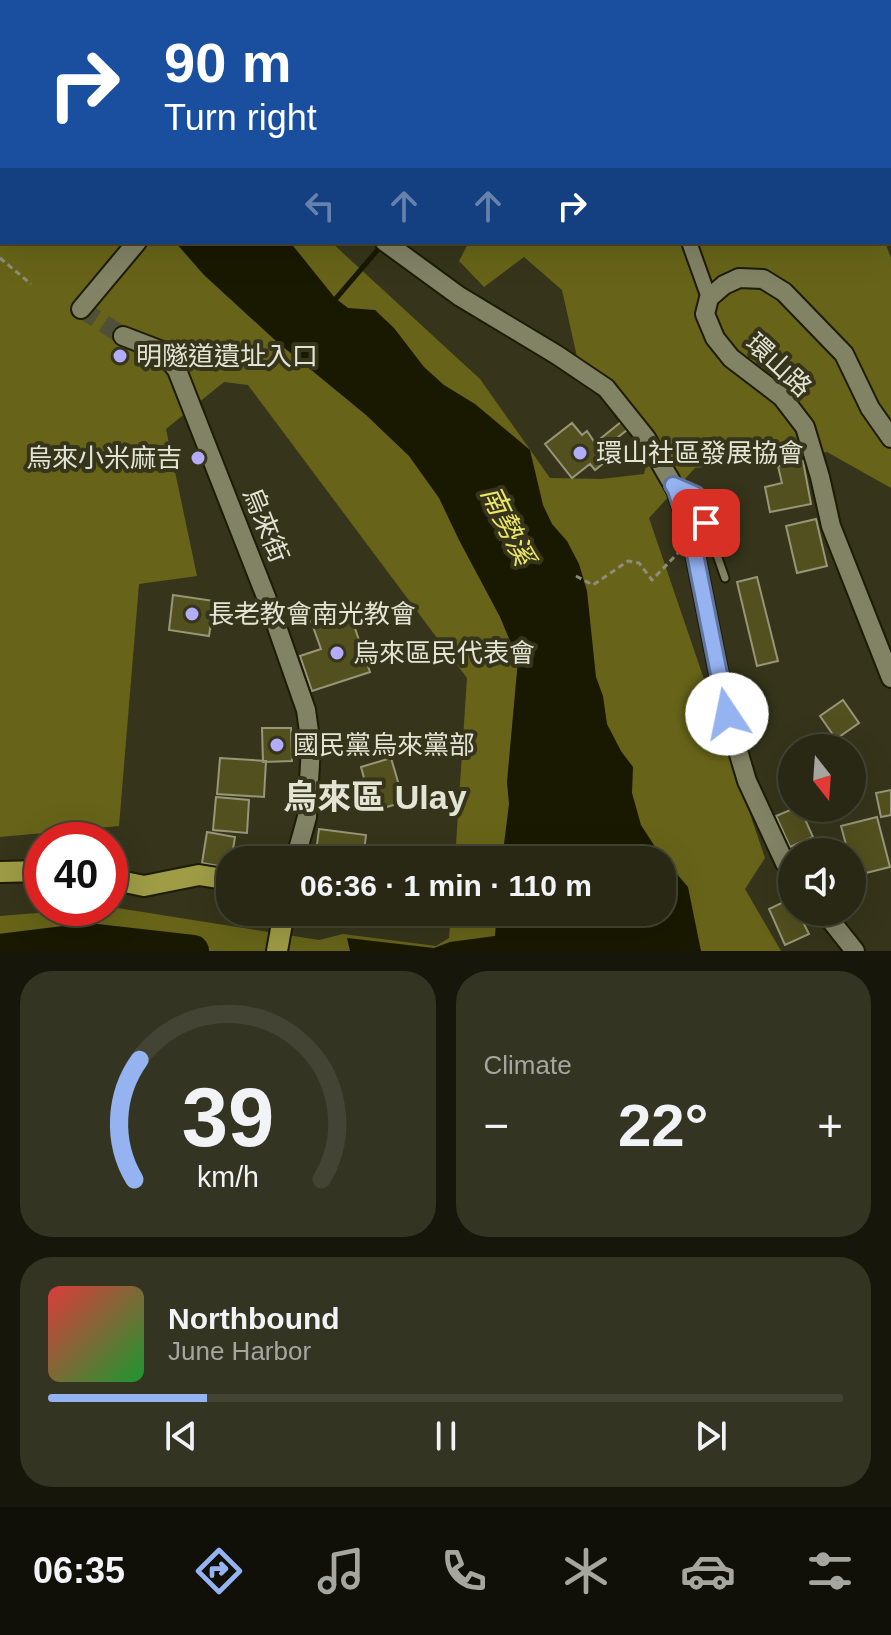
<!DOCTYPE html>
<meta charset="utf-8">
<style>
body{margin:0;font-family:Helvetica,"Noto Sans TC",sans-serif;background:#343422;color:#f1f3f6;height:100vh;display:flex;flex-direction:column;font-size:30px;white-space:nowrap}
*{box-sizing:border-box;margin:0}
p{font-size:26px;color:#a5a6a0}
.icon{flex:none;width:44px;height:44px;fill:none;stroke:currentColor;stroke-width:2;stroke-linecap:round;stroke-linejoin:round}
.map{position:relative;height:951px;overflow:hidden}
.sheet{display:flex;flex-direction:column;gap:20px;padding:20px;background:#16160b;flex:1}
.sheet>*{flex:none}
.top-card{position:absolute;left:0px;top:0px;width:892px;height:244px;box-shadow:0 8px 32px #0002,0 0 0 2px #444434;background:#1a4fa0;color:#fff;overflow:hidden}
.needle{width:52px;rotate:163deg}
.controls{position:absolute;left:778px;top:734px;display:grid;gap:16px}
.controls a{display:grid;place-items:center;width:88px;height:88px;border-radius:50%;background:#282814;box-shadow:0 8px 32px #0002,0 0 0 2px #444434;font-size:40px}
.speed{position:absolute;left:24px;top:822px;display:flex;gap:16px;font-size:40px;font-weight:700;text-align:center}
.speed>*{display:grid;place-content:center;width:104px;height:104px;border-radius:50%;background:#282814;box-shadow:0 8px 32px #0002,0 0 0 2px #444434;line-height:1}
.speed .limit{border:12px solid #d22;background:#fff;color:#111}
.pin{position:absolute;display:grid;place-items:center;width:68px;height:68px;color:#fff;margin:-34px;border-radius:16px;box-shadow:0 4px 12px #0006}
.me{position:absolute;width:88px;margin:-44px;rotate:349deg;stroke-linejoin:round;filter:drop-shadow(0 0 6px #0008)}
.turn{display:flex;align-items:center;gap:28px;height:168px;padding:0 32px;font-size:36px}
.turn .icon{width:104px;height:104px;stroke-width:2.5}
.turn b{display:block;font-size:56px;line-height:68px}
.lanes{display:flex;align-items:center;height:76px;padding:0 32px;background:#0003;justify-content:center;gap:40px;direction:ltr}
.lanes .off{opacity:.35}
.big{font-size:60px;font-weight:700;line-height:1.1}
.sheet .card{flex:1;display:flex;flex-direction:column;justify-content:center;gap:12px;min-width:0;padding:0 28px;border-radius:32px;background:#343422}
.sheet .dial{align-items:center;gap:0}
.dial svg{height:208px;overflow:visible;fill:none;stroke:#444434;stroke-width:7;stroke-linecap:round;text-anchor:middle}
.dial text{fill:#f1f3f6;stroke:none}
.song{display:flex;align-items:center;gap:24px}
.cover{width:96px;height:96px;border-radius:12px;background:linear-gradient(135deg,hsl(0 70% 55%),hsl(130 70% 35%))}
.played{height:8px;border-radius:4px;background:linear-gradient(90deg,#95b2f1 20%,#444434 20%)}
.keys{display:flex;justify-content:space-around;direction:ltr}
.heat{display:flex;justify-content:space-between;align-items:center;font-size:44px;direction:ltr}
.sheet .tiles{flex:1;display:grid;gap:20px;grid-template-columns:1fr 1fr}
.card:last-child{grid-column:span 2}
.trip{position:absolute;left:216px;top:846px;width:460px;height:80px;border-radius:32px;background:#282814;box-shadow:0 8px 32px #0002,0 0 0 2px #444434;font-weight:700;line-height:80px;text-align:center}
.tabs{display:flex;height:128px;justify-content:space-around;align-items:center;background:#101008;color:#a5a6a0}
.tabs .icon{width:56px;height:56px}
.tabs .on{color:#95b2f1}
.tabs b{font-size:36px;color:#f1f3f6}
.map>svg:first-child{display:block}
</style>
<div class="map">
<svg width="891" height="951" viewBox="0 0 891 951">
<rect width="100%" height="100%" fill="#36351b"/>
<path fill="#676419" d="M159 0H785L786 2H159Z
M0 55 2 57V242H331L480 379 550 478 601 479 644 474 653 439 580 370 562 290 524 257 484 287 459 261 469 242H885L891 258V488L827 452 695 468 649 518 765 858 745 889 781 951H0V916L111 907 319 940 343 934 436 946 449 938 451 912H662V860H455L467 678 248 385 224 382 166 429 197 576 139 584 119 826 0 837Z"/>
<path fill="#191800" d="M175 242H290L335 298 348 308 375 310 394 328 424 367 444 385 475 404 530 450 543 505 552 524 567 541 579 564 587 591 596 677 603 696 607 724 621 751 633 767 632 793 641 825 659 853 688 887 701 951H350L347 938 434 948 450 942 495 936 497 912H662V860H502L509 804 507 782 518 660 500 617 459 540 439 498 409 456 366 415 276 341 204 275Z"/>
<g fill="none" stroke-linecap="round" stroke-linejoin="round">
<path stroke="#191800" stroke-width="5" d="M333 302 381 246"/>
<path stroke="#191800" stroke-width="32" d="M0 950 87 939 193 951"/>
</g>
<path fill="#52501e" stroke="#969679" stroke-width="2" d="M621 422 627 430 603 449 610 458 595 470 590 464 572 478 545 444 572 423 582 435 587 431 595 443Z
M803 461 811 504 770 512 765 487 782 483 778 466Z
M816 519 827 566 797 573 786 526Z
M757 577 778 661 757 666 737 582Z
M173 595 214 601 209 636 169 630Z
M348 608 370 672 312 691 300 656 321 649 311 621Z
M843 700 859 723 836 739 820 716Z
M262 728H291L292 761 263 762Z
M792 757V798L783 759Z
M220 758 266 761 264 797 217 794Z
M391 758 404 802 373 811 361 767Z
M891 790V815L881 817 876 793Z
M216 797 249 800 247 833 213 830Z
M795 808H800L813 837 790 847 776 816Z
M877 817 890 867 854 876 852 852H848L841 826Z
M319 829 366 835 363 860H315Z
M207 832 235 837 230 868 202 863Z
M792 898V912H798L809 934 785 945 769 909Z"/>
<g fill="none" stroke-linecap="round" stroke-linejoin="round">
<path stroke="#504f37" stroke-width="18" stroke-dasharray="18 9" stroke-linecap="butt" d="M81 309 123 336"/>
<g stroke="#1d1c04" stroke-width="11">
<path id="service" d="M678 487 696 495 725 578"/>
</g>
<g stroke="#1d1c04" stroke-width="18">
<path id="minor" d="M530 0 532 2
M689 242 709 298"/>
</g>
<g stroke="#1d1c04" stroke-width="22">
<path id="tertiary" d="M40 0 41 2
M385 242 459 296 557 355 606 388 646 438 676 490 692 539 727 714 747 781 785 863 792 873
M81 309 137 242
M123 336 162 351 177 370 270 607 306 710 311 746 307 817 295 860
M891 438 870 408 844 354 784 292 763 279 739 278 724 285 709 298 705 314 715 338 731 358 782 397 805 427 820 477 831 526 891 678
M824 912 855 951"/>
</g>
<g stroke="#1d1c04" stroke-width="24">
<path id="primary" d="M0 872 42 871
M110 879 144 886 199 875 230 880
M277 951 284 912"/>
</g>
<path stroke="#8e8d79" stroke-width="3" stroke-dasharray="6 4" stroke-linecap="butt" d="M136 0V2
M0 258 31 284
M576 576 593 585 628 561 639 563 652 580 678 553
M211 628 252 613"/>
<use href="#service" stroke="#828265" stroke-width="7"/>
<use href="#minor" stroke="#828265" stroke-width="14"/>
<use href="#tertiary" stroke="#828265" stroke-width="18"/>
<use href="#primary" stroke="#9f9c46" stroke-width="20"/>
<path stroke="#bfbfae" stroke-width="5" stroke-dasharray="4 8" stroke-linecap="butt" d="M146 0V2"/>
</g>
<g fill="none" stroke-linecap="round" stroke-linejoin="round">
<g stroke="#61749d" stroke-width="20">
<path id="route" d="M706 523 696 495 673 485 676 490 692 539 727 714"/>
</g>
<use href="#route" stroke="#95b2f1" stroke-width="14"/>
</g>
<g fill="#b2adf9" stroke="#36351b" stroke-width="3">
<circle cx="120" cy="356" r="8"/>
<circle cx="580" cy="453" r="8"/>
<circle cx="198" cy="458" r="8"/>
<circle cx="192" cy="614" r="8"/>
<circle cx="337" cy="653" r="8"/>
<circle cx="277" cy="745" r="8"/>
</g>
<g text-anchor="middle" stroke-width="8" stroke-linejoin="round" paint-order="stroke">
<g font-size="26" fill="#e4e4d5" stroke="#36351b" text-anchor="start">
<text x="136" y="365">明隧道遺址入口</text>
<text x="596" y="462">環山社區發展協會</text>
<text x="182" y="467" text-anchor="end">烏來小米麻吉</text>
<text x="208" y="623">長老教會南光教會</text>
<text x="353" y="662">烏來區民代表會</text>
<text x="293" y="754">國民黨烏來黨部</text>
</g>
<g font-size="26" fill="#e4e4d5" stroke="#36351b">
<text transform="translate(779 365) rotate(43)" y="9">環山路</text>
<text transform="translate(266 525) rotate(68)" y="9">烏來街</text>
</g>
<g font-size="28" font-style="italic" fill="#ece669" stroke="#36351b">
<text transform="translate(508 525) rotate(64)" y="10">南勢溪</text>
</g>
<g font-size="34" font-weight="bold" fill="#e4e4d5" stroke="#36351b">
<text x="375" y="809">烏來區 Ulay</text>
</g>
</g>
</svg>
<div class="controls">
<a><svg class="needle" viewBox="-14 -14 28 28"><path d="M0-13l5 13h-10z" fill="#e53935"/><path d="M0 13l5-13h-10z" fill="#a5a6a0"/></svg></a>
<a><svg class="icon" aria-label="sound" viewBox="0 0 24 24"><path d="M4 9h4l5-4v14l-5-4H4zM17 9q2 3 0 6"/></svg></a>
</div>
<div class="speed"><div class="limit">40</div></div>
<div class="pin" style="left:706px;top:523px;background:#d93025"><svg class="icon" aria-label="arrive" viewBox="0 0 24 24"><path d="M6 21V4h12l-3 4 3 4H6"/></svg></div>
<svg class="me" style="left:727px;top:714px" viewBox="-20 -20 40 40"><circle r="19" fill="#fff"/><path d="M0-13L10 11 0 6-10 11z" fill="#95b2f1"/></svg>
<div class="trip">06:36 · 1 min · 110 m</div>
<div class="top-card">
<div class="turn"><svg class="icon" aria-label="right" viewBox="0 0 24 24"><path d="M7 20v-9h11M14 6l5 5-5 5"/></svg><div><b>90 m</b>Turn right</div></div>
<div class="lanes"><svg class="icon off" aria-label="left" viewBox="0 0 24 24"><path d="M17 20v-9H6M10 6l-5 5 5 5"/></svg><svg class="icon off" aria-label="ahead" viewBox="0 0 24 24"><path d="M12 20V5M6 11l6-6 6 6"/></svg><svg class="icon off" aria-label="ahead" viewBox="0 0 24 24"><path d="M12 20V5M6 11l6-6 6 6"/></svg><svg class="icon" aria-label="right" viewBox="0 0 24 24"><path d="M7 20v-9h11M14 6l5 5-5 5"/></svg></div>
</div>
</div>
<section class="sheet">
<div class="tiles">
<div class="card dial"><svg viewBox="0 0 100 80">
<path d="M14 69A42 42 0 1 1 86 69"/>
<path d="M14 69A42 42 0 0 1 16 23" stroke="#95b2f1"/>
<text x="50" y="56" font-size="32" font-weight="700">39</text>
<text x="50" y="72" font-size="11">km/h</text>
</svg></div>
<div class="card"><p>Climate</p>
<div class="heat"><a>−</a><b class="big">22°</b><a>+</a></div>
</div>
<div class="card">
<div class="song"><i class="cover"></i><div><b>Northbound</b><p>June Harbor</p></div></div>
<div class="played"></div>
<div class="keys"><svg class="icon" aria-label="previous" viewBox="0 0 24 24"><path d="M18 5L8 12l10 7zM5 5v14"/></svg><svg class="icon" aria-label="pause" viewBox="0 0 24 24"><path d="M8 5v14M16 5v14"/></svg><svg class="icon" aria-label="next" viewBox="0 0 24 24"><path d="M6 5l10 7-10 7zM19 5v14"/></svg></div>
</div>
</div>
</section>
<nav class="tabs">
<b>06:35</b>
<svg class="icon on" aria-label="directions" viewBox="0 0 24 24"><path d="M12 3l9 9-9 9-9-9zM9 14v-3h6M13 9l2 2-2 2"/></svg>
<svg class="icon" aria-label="music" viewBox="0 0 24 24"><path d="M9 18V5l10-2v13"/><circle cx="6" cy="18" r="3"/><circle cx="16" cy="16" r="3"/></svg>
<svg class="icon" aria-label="phone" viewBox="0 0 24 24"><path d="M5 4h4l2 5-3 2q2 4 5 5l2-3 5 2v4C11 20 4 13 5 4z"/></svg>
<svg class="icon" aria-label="climate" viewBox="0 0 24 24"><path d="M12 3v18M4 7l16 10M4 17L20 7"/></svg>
<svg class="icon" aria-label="car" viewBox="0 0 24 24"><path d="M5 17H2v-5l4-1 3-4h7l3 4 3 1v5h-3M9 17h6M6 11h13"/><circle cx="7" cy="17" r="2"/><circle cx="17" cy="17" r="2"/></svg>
<svg class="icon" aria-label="filters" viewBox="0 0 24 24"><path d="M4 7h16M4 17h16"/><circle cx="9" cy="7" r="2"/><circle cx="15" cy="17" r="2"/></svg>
</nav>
